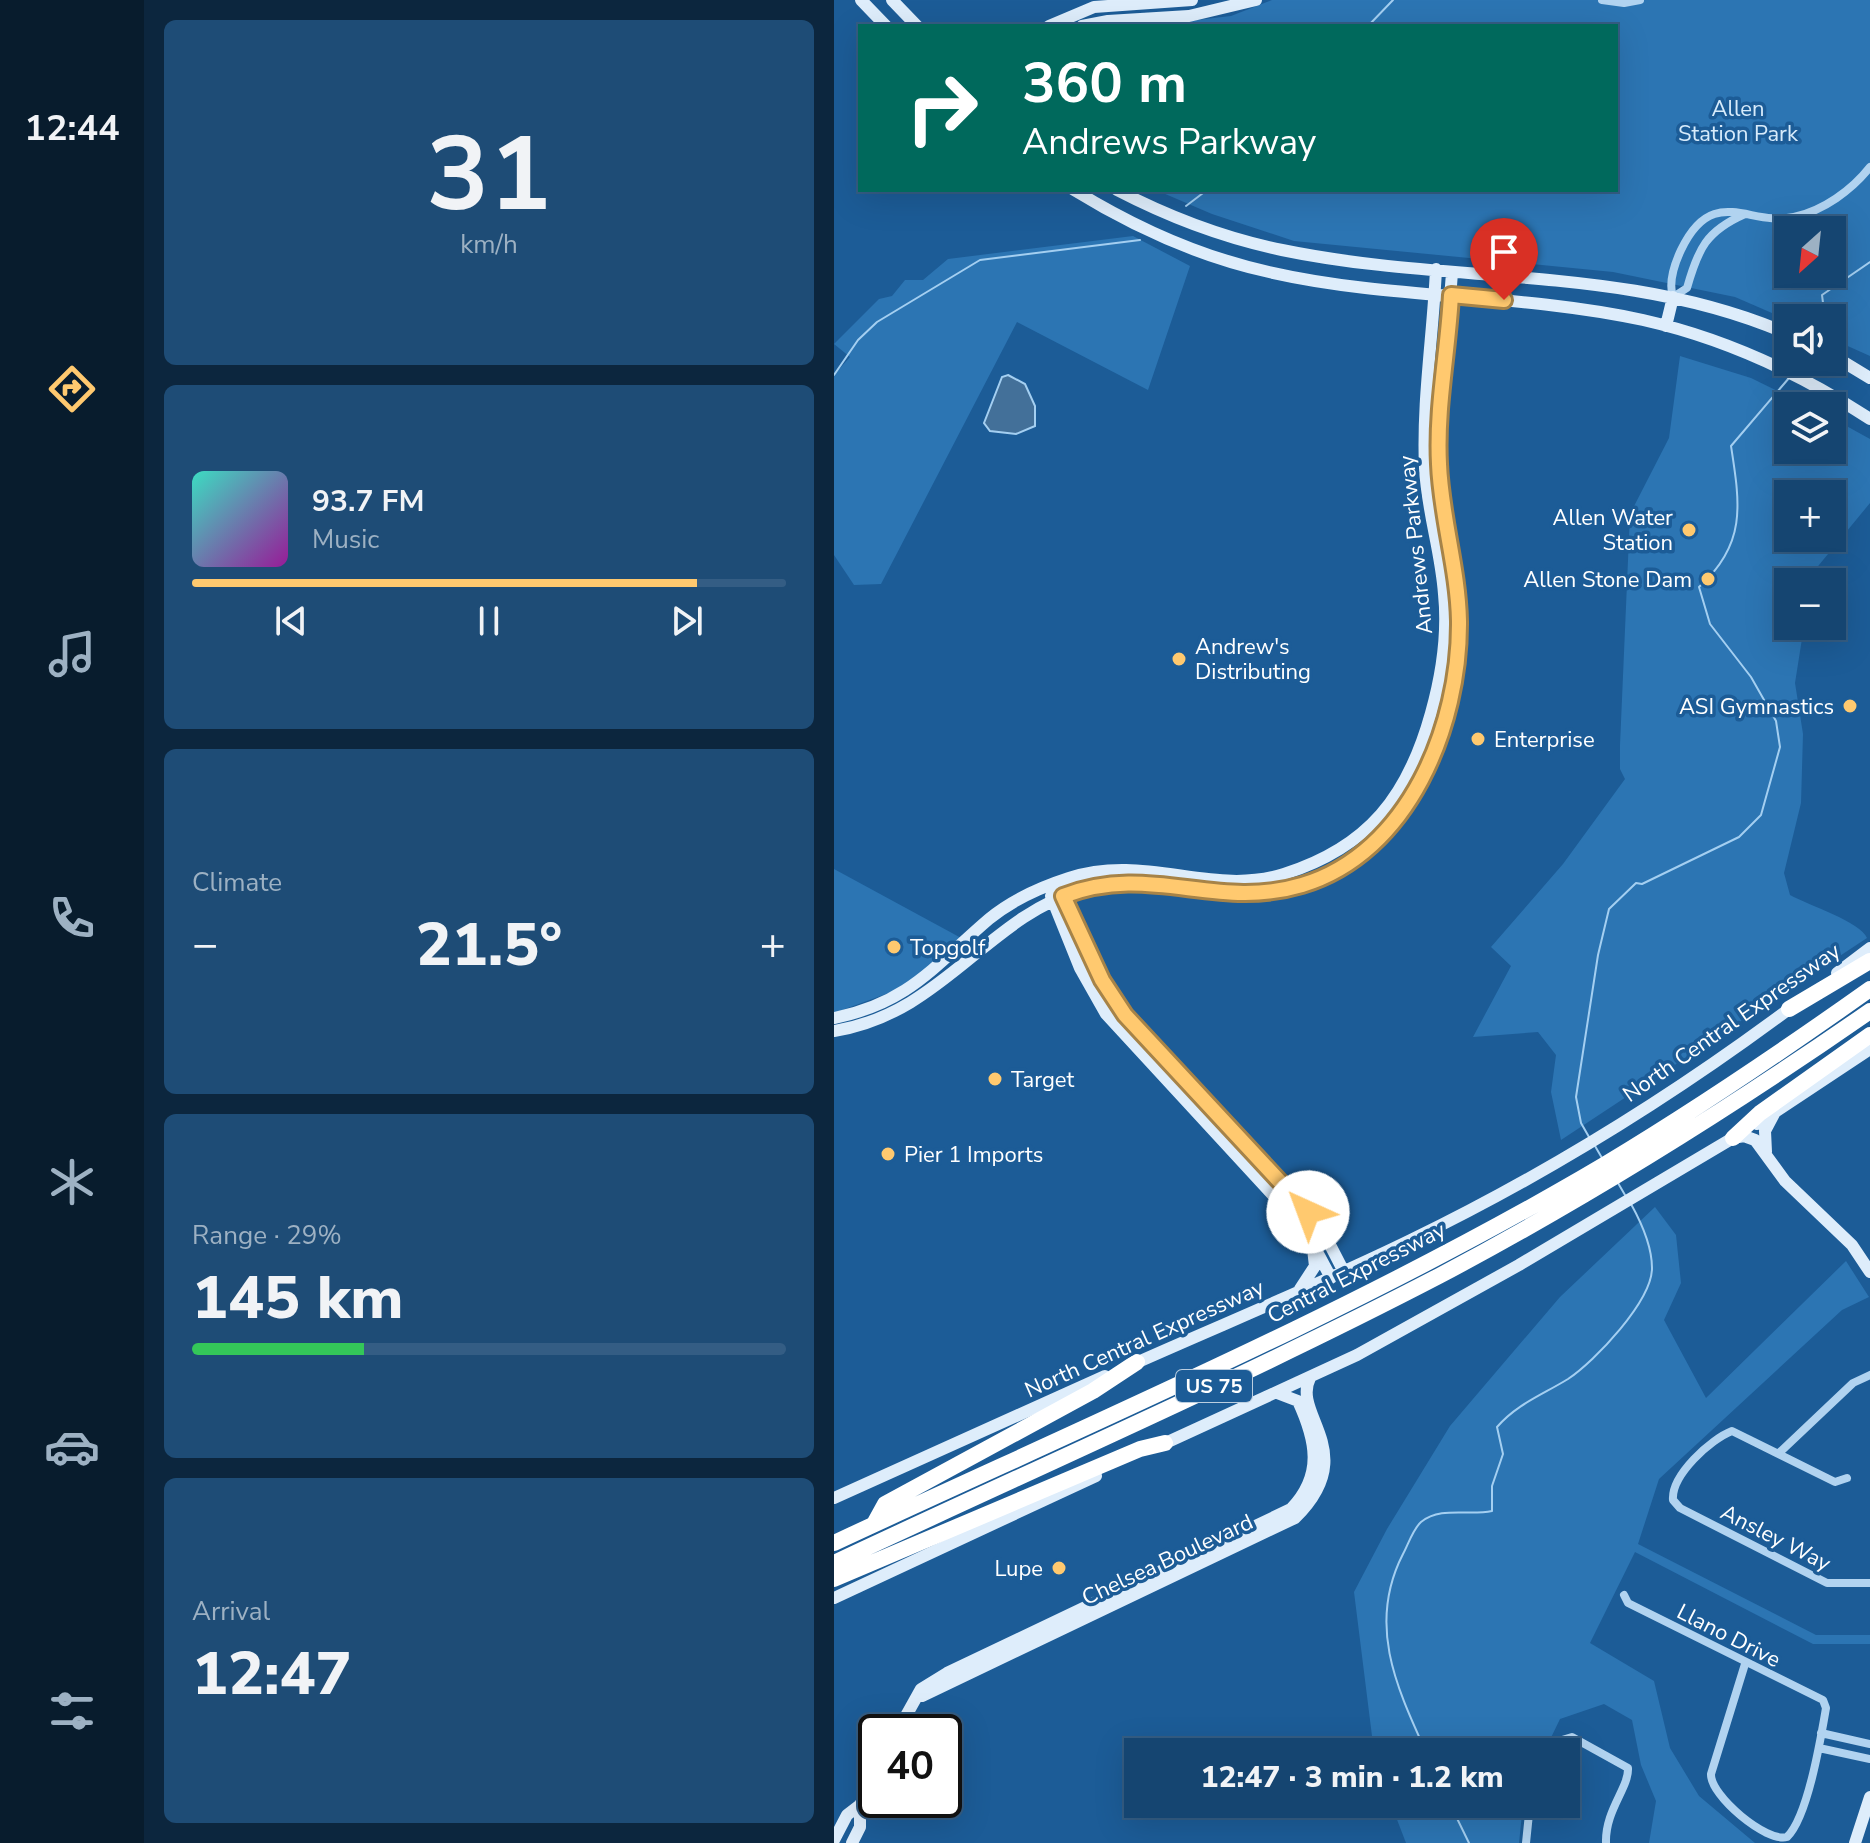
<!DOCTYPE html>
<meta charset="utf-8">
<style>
body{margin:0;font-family:"Nunito Sans",sans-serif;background:#1e4c76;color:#f1f3f6;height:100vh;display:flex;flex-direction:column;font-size:30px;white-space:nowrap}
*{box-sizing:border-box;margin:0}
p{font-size:26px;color:#9db1c3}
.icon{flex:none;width:44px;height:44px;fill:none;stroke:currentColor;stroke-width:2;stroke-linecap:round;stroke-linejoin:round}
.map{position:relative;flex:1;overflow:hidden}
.drawer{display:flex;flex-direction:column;gap:20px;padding:20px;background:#0c263e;width:690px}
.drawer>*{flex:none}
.guide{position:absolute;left:24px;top:24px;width:760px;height:168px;border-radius:0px;box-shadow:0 8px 32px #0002,0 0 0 2px #345d84;background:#00695c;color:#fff;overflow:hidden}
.needle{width:52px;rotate:207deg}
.buttons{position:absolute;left:940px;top:216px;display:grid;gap:16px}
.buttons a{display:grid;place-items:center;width:72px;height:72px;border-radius:0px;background:#154571;box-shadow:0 8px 32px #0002,0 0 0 2px #345d84;font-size:40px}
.speed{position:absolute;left:24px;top:1714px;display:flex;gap:16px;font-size:40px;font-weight:700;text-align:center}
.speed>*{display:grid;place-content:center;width:104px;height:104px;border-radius:50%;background:#154571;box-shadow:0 8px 32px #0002,0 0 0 2px #345d84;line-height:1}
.speed .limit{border:4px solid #111;border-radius:12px;background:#fff;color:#111}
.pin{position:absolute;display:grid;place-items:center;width:68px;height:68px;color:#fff;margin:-82px -34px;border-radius:50% 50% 50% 0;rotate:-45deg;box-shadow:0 0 8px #0007}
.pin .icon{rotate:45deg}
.me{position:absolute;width:88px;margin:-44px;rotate:317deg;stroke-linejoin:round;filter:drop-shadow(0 0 6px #0008)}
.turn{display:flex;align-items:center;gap:28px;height:168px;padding:0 32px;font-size:36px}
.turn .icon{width:104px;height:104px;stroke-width:2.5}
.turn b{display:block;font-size:56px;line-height:68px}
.big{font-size:60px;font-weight:800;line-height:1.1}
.drawer .tile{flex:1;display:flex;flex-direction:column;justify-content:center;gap:12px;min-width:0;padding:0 28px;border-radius:12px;background:#1e4c76}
.drawer .dial{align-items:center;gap:0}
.dial b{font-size:104px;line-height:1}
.song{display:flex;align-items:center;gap:24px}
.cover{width:96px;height:96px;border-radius:12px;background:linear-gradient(135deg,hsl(170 70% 55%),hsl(300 70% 35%))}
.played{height:8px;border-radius:4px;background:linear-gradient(90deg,#ffc96f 85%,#345d84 85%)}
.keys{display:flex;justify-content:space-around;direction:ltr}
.heat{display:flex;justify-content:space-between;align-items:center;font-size:44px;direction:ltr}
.charge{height:12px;border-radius:6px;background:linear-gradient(90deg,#34c759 29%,#345d84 0)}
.trip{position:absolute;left:290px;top:1738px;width:456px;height:80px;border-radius:0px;background:#154571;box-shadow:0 8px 32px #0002,0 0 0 2px #345d84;font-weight:800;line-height:80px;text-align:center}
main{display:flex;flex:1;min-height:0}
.dock{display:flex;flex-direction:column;width:144px;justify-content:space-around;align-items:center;background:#081c2d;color:#9db1c3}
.dock .icon{width:56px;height:56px}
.dock .current{color:#ffc96f}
.dock b{font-size:36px;color:#f1f3f6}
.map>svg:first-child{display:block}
</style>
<main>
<nav class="dock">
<b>12:44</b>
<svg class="icon current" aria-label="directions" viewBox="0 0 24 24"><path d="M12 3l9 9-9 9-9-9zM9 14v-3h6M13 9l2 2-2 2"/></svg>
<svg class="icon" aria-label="music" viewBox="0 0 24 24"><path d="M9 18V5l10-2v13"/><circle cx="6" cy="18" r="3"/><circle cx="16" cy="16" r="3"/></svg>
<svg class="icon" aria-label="phone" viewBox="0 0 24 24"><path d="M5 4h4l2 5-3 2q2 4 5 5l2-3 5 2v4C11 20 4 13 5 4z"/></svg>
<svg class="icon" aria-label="climate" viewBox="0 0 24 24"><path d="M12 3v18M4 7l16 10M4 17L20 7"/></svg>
<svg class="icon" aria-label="car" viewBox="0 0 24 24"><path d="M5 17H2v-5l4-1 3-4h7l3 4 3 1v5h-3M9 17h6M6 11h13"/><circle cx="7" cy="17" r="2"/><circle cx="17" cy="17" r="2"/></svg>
<svg class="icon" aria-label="filters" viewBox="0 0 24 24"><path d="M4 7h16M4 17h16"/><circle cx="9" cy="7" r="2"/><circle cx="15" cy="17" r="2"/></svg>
</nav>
<section class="drawer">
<div class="tile dial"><b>31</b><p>km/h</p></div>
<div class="tile">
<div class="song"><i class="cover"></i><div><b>93.7 FM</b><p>Music</p></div></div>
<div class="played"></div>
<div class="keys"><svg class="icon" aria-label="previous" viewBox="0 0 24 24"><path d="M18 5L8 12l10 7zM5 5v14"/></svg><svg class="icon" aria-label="pause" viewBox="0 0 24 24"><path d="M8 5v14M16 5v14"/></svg><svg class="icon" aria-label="next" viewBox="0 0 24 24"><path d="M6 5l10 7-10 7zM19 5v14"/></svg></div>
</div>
<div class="tile"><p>Climate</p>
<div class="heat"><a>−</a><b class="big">21.5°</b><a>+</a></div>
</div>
<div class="tile"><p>Range · 29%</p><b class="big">145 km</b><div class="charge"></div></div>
<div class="tile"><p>Arrival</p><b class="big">12:47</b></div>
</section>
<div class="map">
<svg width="1036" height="1843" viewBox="0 0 1036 1843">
<rect width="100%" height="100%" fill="#1c5c97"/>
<path fill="#2c75b3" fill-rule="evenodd" d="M438 0H1036V356L998 339V318L954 320 901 297 779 272 460 241 378 214 322 190H782V26H311L397 16ZM954 230H998V274H954Z
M299 236 356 266 314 390 183 322 47 584 20 585 0 555V375L16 357 0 344 45 299 58 296 71 280H89L114 259Z
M846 356 917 378 974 406H954V450H998V418L1036 439V503L971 582H954V626H970L961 683 969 734 967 803 950 873 956 895C974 905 1027 922 1033 938L727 1140 717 1092 722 1055 704 1032 639 1037 677 966 657 947 729 864 791 779 786 769V745L796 514 835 438ZM954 494H998V538H954Z
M0 869 129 939 71 987 0 1013Z
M821 1207 842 1235 847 1283 830 1320 872 1398 1012 1261 1035 1297 1008 1310 825 1479 804 1544 982 1635H1036V1644H979L801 1552 756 1643 820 1681 836 1748 865 1796 921 1843H815L822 1801 807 1765 798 1720 770 1704 726 1719 710 1752H540L520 1592 553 1529 616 1426 726 1297Z
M557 1804H689L685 1843H572Z"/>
<path fill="#437099" stroke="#a4cff1" stroke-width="2" d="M174 375 191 384 201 406V426L182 434 156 431 150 423 168 377Z"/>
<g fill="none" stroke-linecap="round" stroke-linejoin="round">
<path stroke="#a4cff1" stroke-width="2" d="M534 26 559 0
M352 206 373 190
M991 318 988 295 1036 262
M961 370 966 362
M0 375 24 340 43 322 146 260 306 240
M755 1137 747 1123 742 1097 764 955 775 909 802 883 808 884 905 837 927 815 946 747 942 721 917 677 876 624 865 587C913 544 906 504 897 446L955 378
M761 1146 768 1158
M784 1183 791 1195
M592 1752C562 1686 533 1624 569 1554 574 1545 579 1529 587 1522 607 1506 634 1516 658 1511V1486L669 1454 663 1427C683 1404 708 1395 734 1379 761 1361 818 1301 818 1268 818 1247 807 1222 797 1204
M616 1804 635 1843"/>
<path stroke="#b1d3f0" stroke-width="8" d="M768 0 790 3 806 0
M911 214C872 231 864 249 853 288L839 297C834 282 840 265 847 250 879 183 915 227 960 217 989 211 1018 190 1036 167
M945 1453 1019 1383 1036 1375
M1013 1478 1001 1482 898 1431C877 1439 837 1475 839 1500L846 1508 993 1583H1036
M790 1595 794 1603 989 1700 992 1708C987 1737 974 1817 953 1837 933 1843 876 1796 877 1774L911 1664
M987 1733 1036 1744
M985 1748 1036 1759
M722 1752 728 1740 738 1737 794 1768C795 1788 771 1810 772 1843
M692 1843 696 1804"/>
<path stroke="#deedfb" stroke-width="12" d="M27 0 52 26
M58 0 83 26
M215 26 260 7 358 0
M248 26 274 21 355 16 422 0
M240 190C300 227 367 257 435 272 558 300 686 293 809 320 889 338 967 374 1036 419
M283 190C335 217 390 238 448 250 616 285 794 264 954 334
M832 326 839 297
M998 355 1036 378
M224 892 268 980 291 1015 474 1212 492 1237 510 1272
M217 896 246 968 272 1014 472 1231 497 1278
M1003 973 1036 948
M0 1018C75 1003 101 965 155 919 178 900 207 887 235 878 312 853 378 897 450 874 535 847 574 796 597 713 608 674 614 634 610 594 607 551 593 511 591 468 588 402 599 335 602 269
M0 1031C108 1014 152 918 249 889 325 866 389 910 470 885 575 851 626 724 625 621 624 568 607 517 605 465 602 400 614 336 618 272
M923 1124 1036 1049
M899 1138 910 1136 921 1140 951 1181 1018 1245 1036 1272
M932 1152 931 1131 940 1114
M466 1289 481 1266 479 1249
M295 1366C389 1324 485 1285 577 1240 711 1175 840 1095 959 1006
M325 1446 523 1355 685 1265 904 1135
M0 1498 271 1376
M0 1598 262 1476
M88 1696 461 1518C528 1452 457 1415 476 1378
M63 1732 87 1689 113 1673 457 1509C490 1475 482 1440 464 1401L443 1393
M0 1840 13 1815 26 1805
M18 1843 26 1827V1805L42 1774
M1021 1843 1036 1797"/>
<path stroke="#fff" stroke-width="16" d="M955 1009 1036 961
M899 1138 926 1113 1036 1035
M40 1524 51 1504 259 1391 303 1362
M0 1543C251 1426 508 1317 748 1178 847 1120 943 1055 1036 989
M0 1563C202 1468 407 1379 605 1276 754 1197 898 1107 1036 1011
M0 1579 306 1449 331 1443"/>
</g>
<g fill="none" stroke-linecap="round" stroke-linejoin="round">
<g stroke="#a68348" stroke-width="20">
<path id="route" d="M474 1212 291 1015 268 980 229 896C317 862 381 911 468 885 575 853 626 725 625 621 624 568 607 517 605 464 602 407 614 352 617 295L670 300"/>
</g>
<use href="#route" stroke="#ffc96f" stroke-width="14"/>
</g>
<g fill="#ffc96f" stroke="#1c5c97" stroke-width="3">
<circle cx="855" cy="530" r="8"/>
<circle cx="874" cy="579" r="8"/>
<circle cx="345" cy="659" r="8"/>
<circle cx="1016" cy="706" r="8"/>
<circle cx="644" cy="739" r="8"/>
<circle cx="60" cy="947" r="8"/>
<circle cx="161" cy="1079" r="8"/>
<circle cx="54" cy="1154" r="8"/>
<circle cx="225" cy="1568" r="8"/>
</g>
<g text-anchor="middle" stroke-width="7" stroke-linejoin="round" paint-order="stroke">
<rect fill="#1c5c97" stroke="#bbcee0" stroke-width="2" x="342" y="1370" width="76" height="32" rx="6"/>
<g font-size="20" font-weight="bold" fill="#fff">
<text x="380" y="1393">US 75</text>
</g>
<g font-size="22" fill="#d7ebfb" stroke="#1c5c97">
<text x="904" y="116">Allen<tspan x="904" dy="25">Station Park</tspan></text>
</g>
<g font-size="22" fill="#fff" stroke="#1c5c97" text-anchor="start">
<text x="839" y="525" text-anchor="end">Allen Water<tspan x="839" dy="25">Station</tspan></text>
<text x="858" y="587" text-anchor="end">Allen Stone Dam</text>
<text x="361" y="654">Andrew's<tspan x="361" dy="25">Distributing</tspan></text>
<text x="1000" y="714" text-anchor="end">ASI Gymnastics</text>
<text x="660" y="747">Enterprise</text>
<text x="76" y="955">Topgolf</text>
<text x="177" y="1087">Target</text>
<text x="70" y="1162">Pier 1 Imports</text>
<text x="209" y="1576" text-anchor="end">Lupe</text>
</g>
<g font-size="22" fill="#fff" stroke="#1c5c97">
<text transform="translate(581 545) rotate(-96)" y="8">Andrews Parkway</text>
<text transform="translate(897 1022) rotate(-35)" y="8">North Central Expressway</text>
<text transform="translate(522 1272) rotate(-27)" y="8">Central Expressway</text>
<text transform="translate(310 1338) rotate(-24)" y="8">North Central Expressway</text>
<text transform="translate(942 1537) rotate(27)" y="8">Ansley Way</text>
<text transform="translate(333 1559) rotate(-25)" y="8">Chelsea Boulevard</text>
<text transform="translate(895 1635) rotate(27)" y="8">Llano Drive</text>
</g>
</g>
</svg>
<div class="buttons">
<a><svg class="needle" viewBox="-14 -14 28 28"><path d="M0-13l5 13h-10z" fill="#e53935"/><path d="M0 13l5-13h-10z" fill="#9db1c3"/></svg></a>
<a><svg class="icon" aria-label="sound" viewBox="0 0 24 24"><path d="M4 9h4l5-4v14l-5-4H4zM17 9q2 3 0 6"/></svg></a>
<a><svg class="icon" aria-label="layers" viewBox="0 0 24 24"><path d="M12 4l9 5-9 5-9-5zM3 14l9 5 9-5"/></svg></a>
<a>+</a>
<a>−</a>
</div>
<div class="speed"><div class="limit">40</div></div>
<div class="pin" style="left:670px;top:300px;background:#d93025"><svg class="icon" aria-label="arrive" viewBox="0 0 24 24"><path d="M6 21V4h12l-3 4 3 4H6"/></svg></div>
<svg class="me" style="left:474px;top:1212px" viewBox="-20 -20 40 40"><circle r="19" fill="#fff"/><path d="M0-13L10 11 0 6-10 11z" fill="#ffc96f"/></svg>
<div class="trip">12:47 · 3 min · 1.2 km</div>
<div class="guide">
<div class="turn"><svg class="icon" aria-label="right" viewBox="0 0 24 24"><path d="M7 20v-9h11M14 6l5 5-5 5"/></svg><div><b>360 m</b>Andrews Parkway</div></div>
</div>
</div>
</main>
